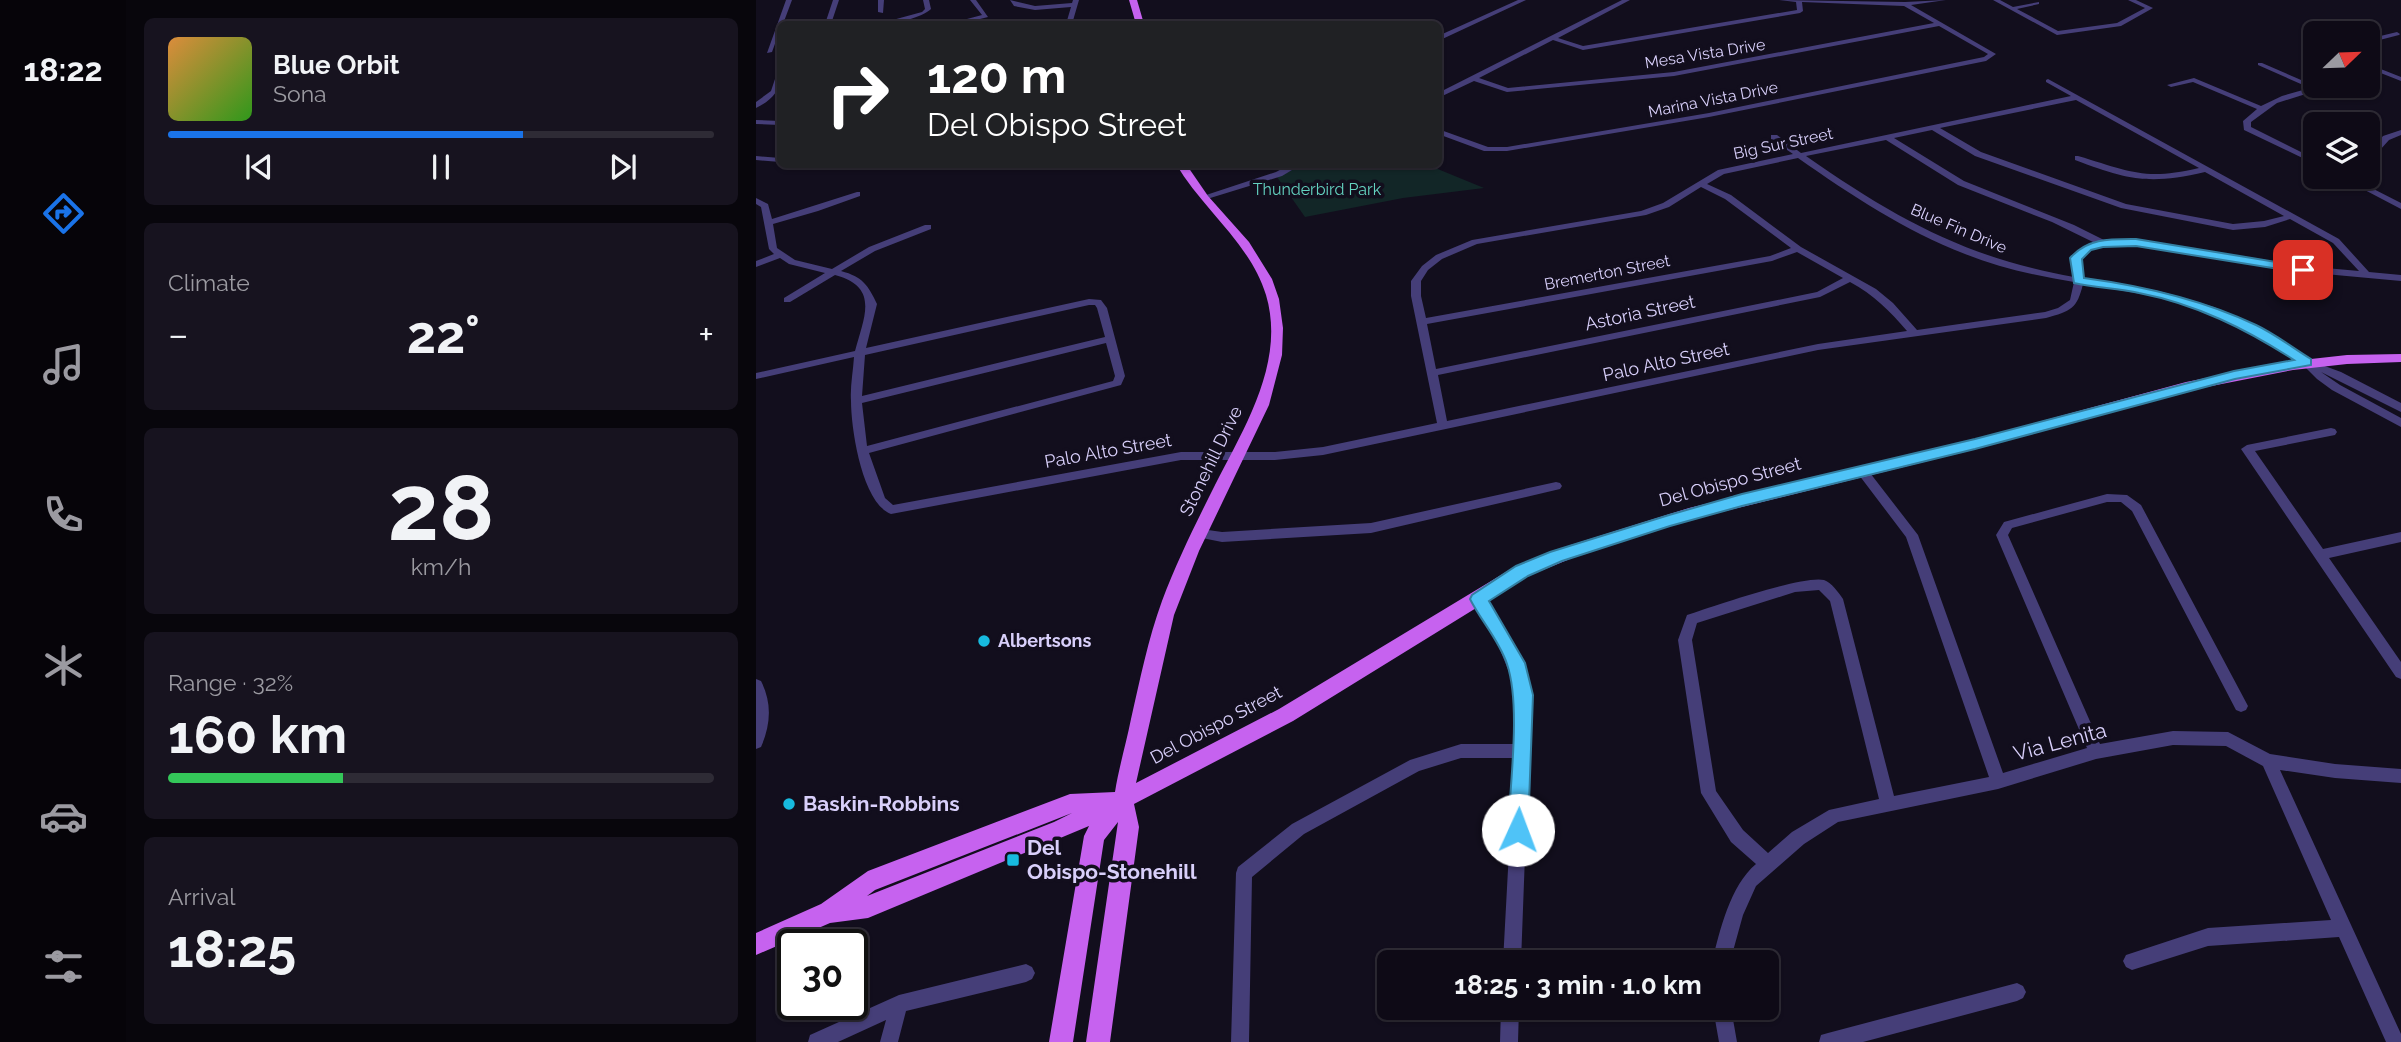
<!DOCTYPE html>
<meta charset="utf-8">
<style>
body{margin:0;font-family:Raleway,sans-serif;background:#17131f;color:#f1f3f6;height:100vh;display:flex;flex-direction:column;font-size:26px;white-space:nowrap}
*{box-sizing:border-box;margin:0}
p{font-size:23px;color:#9b9aa1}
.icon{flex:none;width:38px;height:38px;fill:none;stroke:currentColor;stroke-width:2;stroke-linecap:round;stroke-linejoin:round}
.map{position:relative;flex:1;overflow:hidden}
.details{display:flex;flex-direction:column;gap:18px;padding:18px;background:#08060c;width:630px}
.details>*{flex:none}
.top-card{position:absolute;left:21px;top:21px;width:665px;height:147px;border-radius:10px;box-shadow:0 2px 5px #0004,0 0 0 2px #2e2b35;background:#202124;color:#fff;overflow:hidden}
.needle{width:46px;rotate:67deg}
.tools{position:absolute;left:1547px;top:21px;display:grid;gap:14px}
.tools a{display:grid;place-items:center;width:77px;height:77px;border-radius:10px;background:#0e0a16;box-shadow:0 2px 5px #0004,0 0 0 2px #2e2b35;font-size:35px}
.speed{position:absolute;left:21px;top:929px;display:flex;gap:14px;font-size:35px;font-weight:700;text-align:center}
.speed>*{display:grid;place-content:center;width:91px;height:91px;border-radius:50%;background:#0e0a16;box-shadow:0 2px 5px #0004,0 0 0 2px #2e2b35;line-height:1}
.speed .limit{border:4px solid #111;border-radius:10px;background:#fff;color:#111}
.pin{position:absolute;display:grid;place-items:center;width:60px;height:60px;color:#fff;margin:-30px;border-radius:14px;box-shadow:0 4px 10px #0006}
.me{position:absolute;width:77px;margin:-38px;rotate:2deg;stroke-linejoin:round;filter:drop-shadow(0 0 5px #0008)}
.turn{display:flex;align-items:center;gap:24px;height:147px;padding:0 35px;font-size:32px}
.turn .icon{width:91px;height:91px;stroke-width:2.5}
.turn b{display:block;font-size:49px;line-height:60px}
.big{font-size:52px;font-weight:700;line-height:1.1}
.details .card{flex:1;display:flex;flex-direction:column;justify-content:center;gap:10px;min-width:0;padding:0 24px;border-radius:10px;background:#17131f}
.details .dial{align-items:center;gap:0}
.dial b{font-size:91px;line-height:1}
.song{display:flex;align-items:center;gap:21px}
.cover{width:84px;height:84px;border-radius:10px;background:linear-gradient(135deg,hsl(30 70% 55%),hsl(110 70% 35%))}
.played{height:7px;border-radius:4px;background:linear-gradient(90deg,#1a73e8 65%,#2e2b35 65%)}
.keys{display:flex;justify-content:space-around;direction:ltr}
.heat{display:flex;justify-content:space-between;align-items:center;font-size:38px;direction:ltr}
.charge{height:10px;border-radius:5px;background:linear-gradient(90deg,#34c759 32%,#2e2b35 0)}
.trip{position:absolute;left:621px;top:950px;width:402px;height:70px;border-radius:10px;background:#0e0a16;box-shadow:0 2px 5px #0004,0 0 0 2px #2e2b35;font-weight:700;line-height:70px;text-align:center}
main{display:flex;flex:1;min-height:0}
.dock{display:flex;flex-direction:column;width:126px;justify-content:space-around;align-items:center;background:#060409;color:#9b9aa1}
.dock .icon{width:49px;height:49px}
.dock .current{color:#1a73e8}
.dock b{font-size:32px;color:#f1f3f6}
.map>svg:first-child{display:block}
</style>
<main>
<nav class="dock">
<b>18:22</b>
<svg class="icon current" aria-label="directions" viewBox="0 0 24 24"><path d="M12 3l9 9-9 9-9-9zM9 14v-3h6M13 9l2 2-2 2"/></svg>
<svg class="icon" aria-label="music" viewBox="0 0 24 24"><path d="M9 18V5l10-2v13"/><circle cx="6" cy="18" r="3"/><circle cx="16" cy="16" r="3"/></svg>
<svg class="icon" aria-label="phone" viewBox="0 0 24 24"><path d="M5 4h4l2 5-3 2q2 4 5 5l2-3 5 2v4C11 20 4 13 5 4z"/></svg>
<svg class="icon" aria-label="climate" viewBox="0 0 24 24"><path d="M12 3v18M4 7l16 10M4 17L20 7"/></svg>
<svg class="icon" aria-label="car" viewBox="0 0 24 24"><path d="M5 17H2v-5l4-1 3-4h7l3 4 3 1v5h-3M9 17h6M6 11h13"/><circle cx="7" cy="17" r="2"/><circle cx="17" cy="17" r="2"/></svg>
<svg class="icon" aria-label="filters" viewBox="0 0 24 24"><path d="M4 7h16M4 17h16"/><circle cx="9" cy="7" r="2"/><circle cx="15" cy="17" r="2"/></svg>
</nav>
<section class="details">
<div class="card">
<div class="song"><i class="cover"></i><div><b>Blue Orbit</b><p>Sona</p></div></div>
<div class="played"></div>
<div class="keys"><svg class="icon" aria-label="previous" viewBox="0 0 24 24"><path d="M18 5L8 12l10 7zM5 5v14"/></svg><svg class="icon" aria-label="pause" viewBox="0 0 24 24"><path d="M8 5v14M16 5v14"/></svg><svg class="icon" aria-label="next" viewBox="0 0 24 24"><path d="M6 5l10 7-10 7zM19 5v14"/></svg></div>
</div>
<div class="card"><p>Climate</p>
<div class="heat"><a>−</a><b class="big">22°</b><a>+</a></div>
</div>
<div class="card dial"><b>28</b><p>km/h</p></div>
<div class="card"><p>Range · 32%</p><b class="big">160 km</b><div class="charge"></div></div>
<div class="card"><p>Arrival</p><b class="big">18:25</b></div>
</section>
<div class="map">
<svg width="1645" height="1042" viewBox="0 0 1645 1042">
<rect width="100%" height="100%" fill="#120e1d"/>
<path fill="#122627" d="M547 165H672L728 188 647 198 549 217 521 177Z"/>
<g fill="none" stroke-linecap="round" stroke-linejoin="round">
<path fill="#453e78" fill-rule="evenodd" d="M30 0H36L27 24H24V30L16 52 11 53Z
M77 0H83L75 24H69Z
M122 0H128L127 13 122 12Z
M167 0H173L175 9C166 18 134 25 122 24L166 12 169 9Z
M214 0H220L232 17 204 24H195L196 23 226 15Z
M254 0 279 6 316 3 317 0H323L316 24H310L315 7 279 10 258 6Z
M762 0H770L682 41V36Z
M866 0H874L802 38 827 46 1041 10 1040 2 1023 0 1149 2 1190 0 1155 5 1240 54 1230 61 953 117 751 151H728L682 134V129L732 147H751L953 113 1228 57 1232 54 1183 26 918 76 751 92 718 81 682 98V93ZM1046 2 1148 6 1178 23 918 72 752 88 723 78 797 40 827 50 1044 13 1047 11Z
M1237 0H1244L1257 7 1283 2V4L1261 9 1302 31 1361 23 1389 8 1372 0H1380L1397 8 1365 26 1301 35Z
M1641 32 1644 34 1643 35 1612 43V39Z
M1502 63H1506L1559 86H1575L1521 103 1495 122V127L1559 159V164L1488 130 1487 121 1501 109 1437 82 1415 87 1411 85 1438 78 1505 106 1526 96 1554 88 1502 65Z
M1612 64 1645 77V81L1612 68Z
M24 71C26 90 16 100 0 108V102L15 91 21 73Z
M1292 79 1583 239 1613 272 1645 275V281L1547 272 1379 245 1347 246 1334 250 1325 259 1327 278 1403 291 1458 307 1507 329 1555 361 1585 372 1645 403V412L1565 372 1584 385 1645 418V427L1576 390 1561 379 1544 362 1522 347 1464 316 1403 297 1327 284C1321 309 1315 311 1290 318L1062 350 567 455 519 460H425L135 514C106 503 95 429 95 401 94 387 97 372 98 357L0 379V373L99 351C108 317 124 287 79 275L34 302H28V298L69 273 33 264 24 258 0 267V261L18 254 13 249 5 207 0 204V198L12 204 16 219 101 192H104V196L62 211 17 224 21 248 39 260 76 269 113 247 169 225H175V229L119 251 85 271C107 277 112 285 121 304L110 348 333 299 345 300 351 308 369 376 365 385 113 453 129 498 137 505 425 452H519L567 447 681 423 655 296V281L666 266 680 255 716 240 885 211 907 203 962 170 1037 154 1015 139V135H1021L1045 153 1315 96 1290 82V80ZM1320 100 1443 168C1388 181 1373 171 1322 156H1319V160C1372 180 1393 185 1449 172L1528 216 1508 221 1477 224 1370 204 1225 152 1184 128ZM1176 130 1219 156 1365 208 1477 230 1509 227 1534 219 1577 243 1603 271 1547 266 1379 239 1348 240 1318 225 1208 181 1138 138ZM1130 140 1202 185 1296 222 1339 243 1328 246 1315 258 1318 277C1210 258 1139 218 1050 156ZM1042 158C1095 195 1149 231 1209 254 1244 268 1281 276 1318 282L1314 300 1302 308 1289 312 1161 330 1137 303 1120 289 1045 247 975 195 951 184 968 174ZM945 187 969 199 1035 248 1014 256 670 318 665 296V281L672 270 686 259 721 244 890 215 913 207ZM1041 252 1087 278 1061 292 680 369 671 324 1016 261ZM1094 282C1118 295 1134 311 1151 331L1062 344 691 421 682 375 1064 297ZM333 305H339L341 308 349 337 106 396 109 355ZM350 343 359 376 357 381 111 446 106 403Z
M0 120 24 121V125L0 124Z
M1645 130V135L1633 140 1615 160H1612V154L1627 136Z
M0 156 24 158V162L0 160Z
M535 164H546L526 176 451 199 444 197 520 172Z
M1584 177H1594L1645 203V209Z
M1575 428 1579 429 1581 432 1579 435 1499 451 1567 549 1645 532V542L1573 558 1645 662V679L1640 677 1485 449 1491 445Z
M1107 468 1111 469 1162 535 1247 773 1331 748 1240 535 1248 522 1351 494 1371 495 1385 505 1492 706 1490 710 1485 712 1480 710 1376 511 1365 502H1351L1256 528 1252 535 1344 744 1417 731 1472 732 1514 754 1579 764 1645 769V783L1579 778 1524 770 1645 1034V1042H1630L1583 937 1452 946 1376 970 1370 967 1367 961 1370 955 1452 928 1575 920 1507 766 1470 746 1417 745 1340 759 1242 789 1082 822 1048 844 1000 886 987 915 974 962H956C964 930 974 886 1000 864L975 842 945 793 922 640 931 615C956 607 1047 575 1068 580 1075 582 1083 593 1087 599L1138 796 1233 777 1150 537 1103 475 1101 472 1103 469ZM1063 590 1074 601 1123 799 1073 810 1036 832 1012 853 987 830 960 791 936 640 941 623 1039 592Z
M800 482 804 483 806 486 804 489 615 533 466 542 441 537 439 534 441 531 445 529 466 532 615 523Z
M722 594 727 595C750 626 765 659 775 695L765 962H747L758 758H705L663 771 548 834 496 877 493 1042H475L480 873 482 867 536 824 654 760 705 744H758L761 695 757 682 739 637 715 599 717 595Z
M0 679 5 681C16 703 15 724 5 747L0 749Z
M270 964 276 967 279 973 276 979 270 982 150 1011 142 1042H124L130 1020 82 1042H52L54 1035 143 995Z
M1261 983 1267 986 1270 992 1267 998 1261 1001 1107 1042H1063L1065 1035 1072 1033Z
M745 1008H763L762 1042H744Z
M957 1008H975L981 1042H963Z"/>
<path fill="#c662ef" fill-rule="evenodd" d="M373 0H381L388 24H380Z
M420 164H430L452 196 493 242 516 279 523 299 527 328 526 355 513 405 443 551 418 615 380 783 523 709 760 566 815 545 933 508 1220 439 1430 382 1537 361 1591 355 1645 354V362L1591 364 1537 370 1430 391 1220 449 933 520 826 554 772 576 537 721 378 804 383 827 354 1042H330L362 822 348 840 317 1042H293L328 836 333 826 112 918 74 923 0 955V933L65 904 112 871 314 794 359 792C363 767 370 744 375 719 384 680 392 639 406 601 421 561 440 523 459 485 488 428 530 362 510 295 494 243 447 210 420 164ZM316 813 298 822 111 896 119 890Z"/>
</g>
<path fill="#4fc3f7" stroke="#337fa1" stroke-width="2" d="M1380 239 1551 267V272L1547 273 1380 246 1347 247 1335 250 1326 259 1328 278C1388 286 1445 299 1500 325 1519 334 1537 348 1555 359V365L1479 379 1219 449 986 506 914 526 806 561 772 576 733 601 769 663 777 695 772 830 769 837 762 840 755 837 752 830C754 785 765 705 751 664 743 640 725 621 714 599L716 595 760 566 794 552 913 515 986 494 1219 439 1478 371 1538 360C1490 329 1440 304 1383 293 1362 288 1340 288 1318 283L1314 258C1332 238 1354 239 1380 239Z"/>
<g fill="#17badf" stroke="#120e1d" stroke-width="2.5">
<circle cx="228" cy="641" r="7"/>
<circle cx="33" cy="804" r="7"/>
<rect x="250" y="853" width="14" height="14" rx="3.5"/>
</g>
<g text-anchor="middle" stroke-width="7" stroke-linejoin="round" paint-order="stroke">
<g font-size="16" fill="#d8cffa" stroke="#120e1d">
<text transform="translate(949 53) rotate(-9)" y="6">Mesa Vista Drive</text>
<text transform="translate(957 99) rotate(-11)" y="6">Marina Vista Drive</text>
<text transform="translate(1027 143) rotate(-12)" y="6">Big Sur Street</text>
<text transform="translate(1203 228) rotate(23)" y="6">Blue Fin Drive</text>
<text transform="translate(851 272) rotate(-11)" y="6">Bremerton Street</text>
</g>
<g font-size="16" fill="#64d2c0" stroke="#120e1d">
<text x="561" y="195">Thunderbird Park</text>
</g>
<g font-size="18" fill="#d8cffa" stroke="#120e1d">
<text transform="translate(884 313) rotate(-12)" y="6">Astoria Street</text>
<text transform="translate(910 362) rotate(-12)" y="6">Palo Alto Street</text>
<text transform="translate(352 451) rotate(-10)" y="6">Palo Alto Street</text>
<text transform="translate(455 461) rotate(-64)" y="6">Stonehill Drive</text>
<text transform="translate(974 482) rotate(-15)" y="6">Del Obispo Street</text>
<text transform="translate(460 725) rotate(-28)" y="6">Del Obispo Street</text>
</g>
<g font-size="18" font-weight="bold" fill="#d8cffa" stroke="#120e1d" text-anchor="start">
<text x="242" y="647">Albertsons</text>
</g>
<g font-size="21" fill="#d8cffa" stroke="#120e1d">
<text transform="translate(1304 742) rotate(-15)" y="7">Via Lenita</text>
</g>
<g font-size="21" font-weight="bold" fill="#d8cffa" stroke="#120e1d" text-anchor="start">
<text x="47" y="811">Baskin-Robbins</text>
<text x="271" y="855">Del<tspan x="271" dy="24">Obispo-Stonehill</tspan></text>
</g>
</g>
</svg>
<div class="tools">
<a><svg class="needle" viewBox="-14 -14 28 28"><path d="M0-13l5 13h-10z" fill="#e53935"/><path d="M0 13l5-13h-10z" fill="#9b9aa1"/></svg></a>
<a><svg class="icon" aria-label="layers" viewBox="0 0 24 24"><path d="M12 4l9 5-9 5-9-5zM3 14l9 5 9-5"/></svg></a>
</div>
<div class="speed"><div class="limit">30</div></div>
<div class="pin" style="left:1547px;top:270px;background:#d93025"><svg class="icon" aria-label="arrive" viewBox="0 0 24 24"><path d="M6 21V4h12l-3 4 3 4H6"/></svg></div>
<svg class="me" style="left:762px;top:830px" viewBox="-20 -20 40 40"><circle r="19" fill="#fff"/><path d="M0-13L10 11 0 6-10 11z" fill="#4fc3f7"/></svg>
<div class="trip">18:25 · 3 min · 1.0 km</div>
<div class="top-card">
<div class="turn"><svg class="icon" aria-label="right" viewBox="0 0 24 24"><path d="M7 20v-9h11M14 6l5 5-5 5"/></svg><div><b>120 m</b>Del Obispo Street</div></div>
</div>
</div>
</main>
